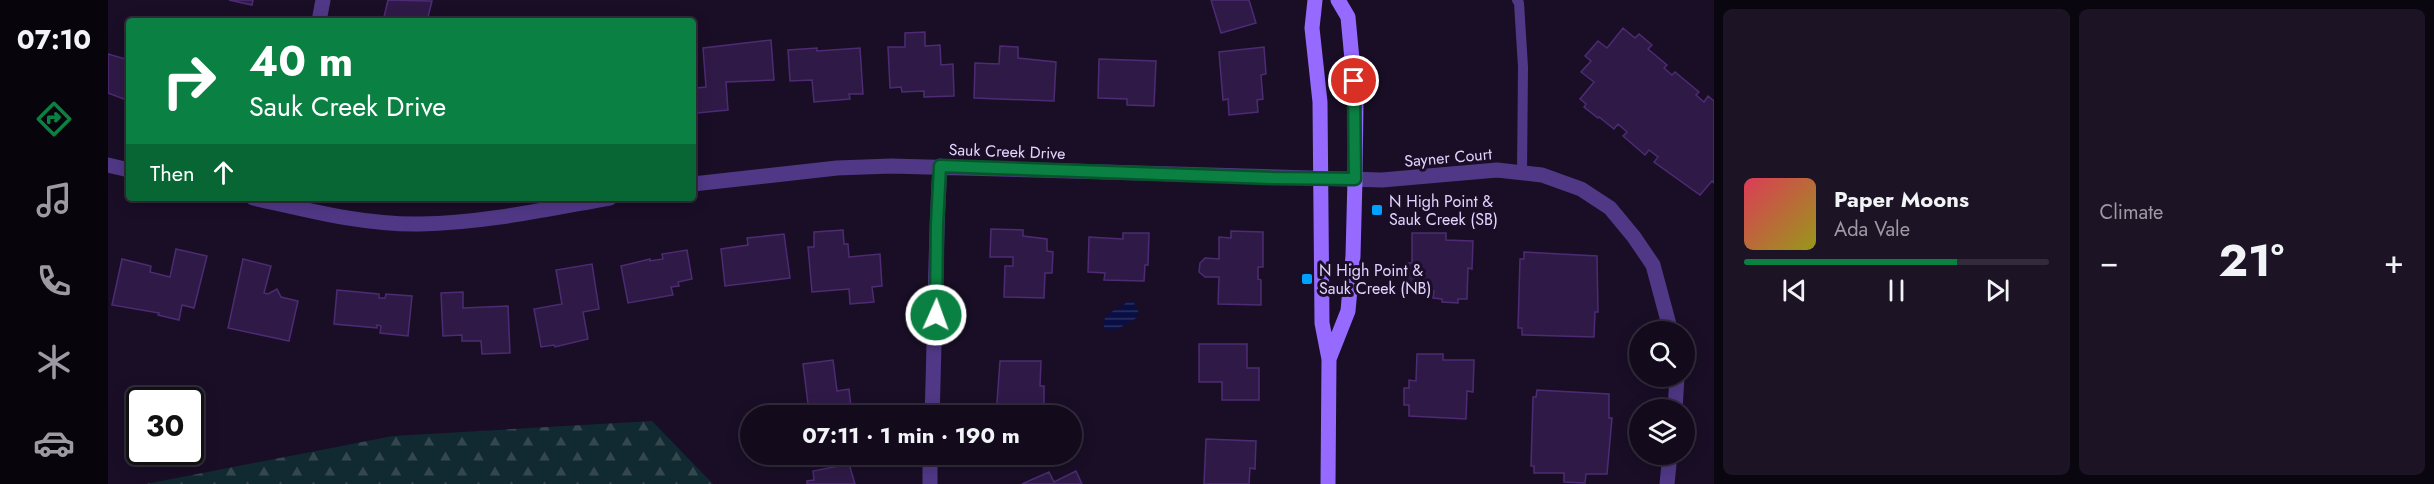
<!DOCTYPE html>
<meta charset="utf-8">
<style>
body{margin:0;font-family:Jost,sans-serif;background:#1c1325;color:#f1f3f6;height:100vh;display:flex;flex-direction:column;font-size:22px;white-space:nowrap}
*{box-sizing:border-box;margin:0}
p{font-size:20px;color:#9d9aa3}
.icon{flex:none;width:33px;height:33px;fill:none;stroke:currentColor;stroke-width:2;stroke-linecap:round;stroke-linejoin:round}
.map{position:relative;flex:1;overflow:hidden}
.panel{display:flex;flex-direction:column;gap:9px;padding:9px;background:#0a060f;width:720px}
.panel>*{flex:none}
.guide{position:absolute;left:18px;top:18px;width:570px;height:183px;border-radius:6px;box-shadow:0 3px 15px #0003,0 0 0 2px #322b3b;background:#0b8043;color:#fff;overflow:hidden}
.controls{position:absolute;left:1521px;top:321px;display:grid;gap:12px}
.controls a{display:grid;place-items:center;width:66px;height:66px;border-radius:50%;background:#130a1c;box-shadow:0 3px 15px #0003,0 0 0 2px #322b3b;font-size:30px}
.speed{position:absolute;left:18px;top:387px;display:flex;gap:12px;font-size:30px;font-weight:700;text-align:center}
.speed>*{display:grid;place-content:center;width:78px;height:78px;border-radius:50%;background:#130a1c;box-shadow:0 3px 15px #0003,0 0 0 2px #322b3b;line-height:1}
.speed .limit{border:3px solid #111;border-radius:9px;background:#fff;color:#111}
.pin{position:absolute;display:grid;place-items:center;width:51px;height:51px;color:#fff;margin:-26px;border:3px solid #fff;border-radius:50%;box-shadow:0 2px 6px #0007}
.me{position:absolute;width:66px;margin:-33px;rotate:2deg;stroke-linejoin:round;filter:drop-shadow(0 0 4px #0008)}
.turn{display:flex;align-items:center;gap:21px;height:126px;padding:0 24px;font-size:27px}
.turn .icon{width:78px;height:78px;stroke-width:2.5}
.turn b{display:block;font-size:42px;line-height:51px}
.then{display:flex;align-items:center;height:57px;padding:0 24px;background:#0003;gap:12px;font-size:22px}
.big{font-size:45px;font-weight:700;line-height:1.1}
.panel .tile{flex:1;display:flex;flex-direction:column;justify-content:center;gap:9px;min-width:0;padding:0 21px;border-radius:9px;background:#1c1325}
.song{display:flex;align-items:center;gap:18px}
.cover{width:72px;height:72px;border-radius:9px;background:linear-gradient(135deg,hsl(350 70% 55%),hsl(60 70% 35%))}
.played{height:6px;border-radius:3px;background:linear-gradient(90deg,#0b8043 70%,#322b3b 70%)}
.keys{display:flex;justify-content:space-around;direction:ltr}
.heat{display:flex;justify-content:space-between;align-items:center;font-size:33px;direction:ltr}
.panel .tiles{flex:1;display:grid;gap:9px;grid-template-columns:repeat(2,1fr)}
.trip{position:absolute;left:632px;top:405px;width:342px;height:60px;border-radius:30px;background:#130a1c;box-shadow:0 3px 15px #0003,0 0 0 2px #322b3b;font-weight:700;line-height:60px;text-align:center}
main{display:flex;flex:1;min-height:0}
.menu{display:flex;flex-direction:column;width:108px;justify-content:space-around;align-items:center;background:#08040b;color:#9d9aa3}
.menu .icon{width:42px;height:42px}
.menu .current{color:#0b8043}
.menu b{font-size:27px;color:#f1f3f6}
.map>svg:first-child{display:block}
</style>
<main>
<nav class="menu">
<b>07:10</b>
<svg class="icon current" aria-label="directions" viewBox="0 0 24 24"><path d="M12 3l9 9-9 9-9-9zM9 14v-3h6M13 9l2 2-2 2"/></svg>
<svg class="icon" aria-label="music" viewBox="0 0 24 24"><path d="M9 18V5l10-2v13"/><circle cx="6" cy="18" r="3"/><circle cx="16" cy="16" r="3"/></svg>
<svg class="icon" aria-label="phone" viewBox="0 0 24 24"><path d="M5 4h4l2 5-3 2q2 4 5 5l2-3 5 2v4C11 20 4 13 5 4z"/></svg>
<svg class="icon" aria-label="climate" viewBox="0 0 24 24"><path d="M12 3v18M4 7l16 10M4 17L20 7"/></svg>
<svg class="icon" aria-label="car" viewBox="0 0 24 24"><path d="M5 17H2v-5l4-1 3-4h7l3 4 3 1v5h-3M9 17h6M6 11h13"/><circle cx="7" cy="17" r="2"/><circle cx="17" cy="17" r="2"/></svg>
</nav>
<div class="map">
<svg width="1606" height="484" viewBox="0 0 1606 484">
<defs>
<pattern id="forest-firs" width="22" height="20" patternUnits="userSpaceOnUse" patternTransform="scale(1.5)"><rect width="22" height="20" fill="#112930"/><path d="M5 1l3.5 6h-7zM16 11l3.5 6h-7z" fill="#34474f"/></pattern>
<pattern id="water-rules" width="6" height="5" patternUnits="userSpaceOnUse" patternTransform="scale(1.5)"><rect width="6" height="5" fill="#090f44"/><path d="M0 2.5h6" fill="none" stroke="#2d3160"/></pattern>
</defs>
<rect width="100%" height="100%" fill="#190e26"/>
<path fill="url(#forest-firs)" d="M544 421 605 484H38L285 436Z"/>
<path fill="url(#water-rules)" d="M1018 301H1027L1026 305 1030 309V317L1006 331 997 329 995 324 998 315 1017 304Z"/>
<path fill="#2f1a47" stroke="#4d2b73" stroke-width="1.5" d="M121 0H145L144 5Z
M280 0 324 1 319 21H275Z
M1103 0H1141L1148 23 1113 33Z
M1515 28 1527 38 1531 34 1544 45 1540 49 1559 65 1556 68 1564 75 1567 72 1591 92 1588 95 1596 102 1600 96 1606 101V183L1604 181 1592 195 1546 162 1550 157 1541 150 1537 155 1515 136 1519 132 1510 124 1506 129 1491 117 1490 118 1476 107 1478 104 1472 99 1486 82 1473 72 1483 61 1477 56 1490 41 1499 48Z
M817 32V46L832 45 833 65 845 64 846 96 816 97V91L794 92 793 87 782 88 780 47H797V33Z
M663 40 666 80 618 82 620 110 589 113 588 88 598 87 595 48Z
M892 46 910 47V58L948 62 946 101 866 98 867 63 891 64Z
M1156 47 1158 74 1153 75 1155 99 1149 100 1150 112 1121 115 1120 99 1115 100 1111 52Z
M709 48V51L752 48 755 94H741L742 99 706 102 704 80 682 81 680 50Z
M0 54 21 60V101L0 93Z
M991 59 1048 61 1046 106 1019 105V99L990 98Z
M883 229 915 230V236L939 239V251L945 252 944 273H937L936 298 896 297 897 266H905V257H882Z
M735 230 736 244H740L741 257 772 254 774 286 764 287 766 302 742 304 741 289 704 292 700 247H706V232Z
M1123 231 1155 232V267H1150V279L1153 280V305L1110 304 1111 277H1097L1091 272 1092 263 1097 258 1111 259V237L1123 238Z
M1015 233H1041L1040 265H1037L1036 281 996 280 997 273 980 272 981 237 1015 239Z
M1304 233H1338V240L1365 241 1364 269 1360 268 1359 299H1350V303L1334 302V299L1325 298 1326 291 1299 290 1300 263H1304Z
M676 234 682 278 617 286 613 249 640 245 639 238Z
M68 249 99 256 86 308 74 305 71 320 50 315 51 313 4 305 14 259 43 266 42 272 62 277Z
M579 250 584 279 570 282 571 286 563 287 565 295 520 303 513 266 542 259V261L555 259 554 254Z
M1416 252 1489 256 1490 312H1487L1486 337 1414 335V328H1410L1412 259H1416Z
M135 259 163 266 156 293 160 294 169 289 173 297 190 301 181 341 120 328Z
M484 264 491 309 475 312 480 339 447 347 446 345 433 347 426 309 454 304 448 270Z
M229 290 271 294V298H277L278 294 304 296 300 336 272 333 273 326 269 325V328L226 324Z
M355 292V308L400 306 402 353 374 354 373 341H354V335L335 336 333 293Z
M1091 344H1139V368H1151V400H1114V382H1091Z
M1309 354H1335V360H1366L1365 392 1359 391 1358 419 1301 416V405H1296V388H1301V380L1308 381Z
M725 360 729 391 741 389 744 416H697L696 404H700L695 364Z
M892 361H933L932 386H936V404H926V416H888Z
M1429 390 1501 394V418H1504L1499 474H1478L1477 483 1456 482V473H1426V466H1423L1425 397H1428Z
M1098 439 1148 441 1147 469 1142 468 1141 484H1096Z
M741 464 747 484H699V481L706 480 705 471Z
M968 471 974 484H914L941 472 946 482Z"/>
<g fill="none" stroke-linecap="round" stroke-linejoin="round">
<path stroke="#503886" stroke-width="10" d="M1409 0 1411 3 1415 67 1414 173"/>
<path stroke="#503886" stroke-width="15" d="M211 21 215 0
M0 165 21 170
M585 184 729 168 783 166 1274 180 1389 170 1434 175 1473 189 1502 208 1526 237 1545 265 1563 332
M145 198C200 210 255 225 312 224 376 223 440 209 502 198
M1567 410 1569 376
M824 416C827 332 827 249 832 166
M822 484V454
M1559 484 1562 454"/>
<path stroke="#966aff" stroke-width="15" d="M1207 0 1204 28 1212 102 1214 323 1221 359 1220 484
M1221 359 1240 311 1245 256 1247 179 1248 102 1240 17 1230 0"/>
</g>
<g fill="none" stroke-linecap="round" stroke-linejoin="round">
<g stroke="#07532c" stroke-width="15">
<path id="route" d="M828 315 829 224 832 166 1164 178 1247 179 1246 81"/>
</g>
<use href="#route" stroke="#0b8043" stroke-width="10"/>
</g>
<g fill="#00a0fe" stroke="#190e26" stroke-width="2">
<rect x="1263" y="204" width="12" height="12" rx="3"/>
<rect x="1193" y="273" width="12" height="12" rx="3"/>
</g>
<g text-anchor="middle" stroke-width="6" stroke-linejoin="round" paint-order="stroke">
<g font-size="16" fill="#e4d3ff" stroke="#190e26">
<text transform="translate(899 151) rotate(2)" y="6">Sauk Creek Drive</text>
<text transform="translate(1340 157) rotate(-5)" y="6">Sayner Court</text>
</g>
<g font-size="16" fill="#e4d3ff" stroke="#190e26" text-anchor="start">
<text x="1281" y="207">N High Point &amp;<tspan x="1281" dy="18">Sauk Creek (SB)</tspan></text>
<text x="1211" y="276">N High Point &amp;<tspan x="1211" dy="18">Sauk Creek (NB)</tspan></text>
</g>
</g>
</svg>
<div class="controls">
<a><svg class="icon" aria-label="search" viewBox="0 0 24 24"><circle cx="10" cy="10" r="6"/><path d="M15 15l6 6"/></svg></a>
<a><svg class="icon" aria-label="layers" viewBox="0 0 24 24"><path d="M12 4l9 5-9 5-9-5zM3 14l9 5 9-5"/></svg></a>
</div>
<div class="speed"><div class="limit">30</div></div>
<div class="pin" style="left:1246px;top:81px;background:#d93025"><svg class="icon" aria-label="arrive" viewBox="0 0 24 24"><path d="M6 21V4h12l-3 4 3 4H6"/></svg></div>
<svg class="me" style="left:828px;top:315px" viewBox="-20 -20 40 40"><circle r="17" fill="#0b8043" stroke="#fff" stroke-width="3"/><path d="M0-11L8 9 0 5-8 9z" fill="#fff"/></svg>
<div class="trip">07:11 · 1 min · 190 m</div>
<div class="guide">
<div class="turn"><svg class="icon" aria-label="right" viewBox="0 0 24 24"><path d="M7 20v-9h11M14 6l5 5-5 5"/></svg><div><b>40 m</b>Sauk Creek Drive</div></div>
<div class="then">Then<svg class="icon" aria-label="ahead" viewBox="0 0 24 24"><path d="M12 20V5M6 11l6-6 6 6"/></svg></div>
</div>
</div>
<section class="panel">
<div class="tiles">
<div class="tile">
<div class="song"><i class="cover"></i><div><b>Paper Moons</b><p>Ada Vale</p></div></div>
<div class="played"></div>
<div class="keys"><svg class="icon" aria-label="previous" viewBox="0 0 24 24"><path d="M18 5L8 12l10 7zM5 5v14"/></svg><svg class="icon" aria-label="pause" viewBox="0 0 24 24"><path d="M8 5v14M16 5v14"/></svg><svg class="icon" aria-label="next" viewBox="0 0 24 24"><path d="M6 5l10 7-10 7zM19 5v14"/></svg></div>
</div>
<div class="tile"><p>Climate</p>
<div class="heat"><a>−</a><b class="big">21°</b><a>+</a></div>
</div>
</div>
</section>
</main>
